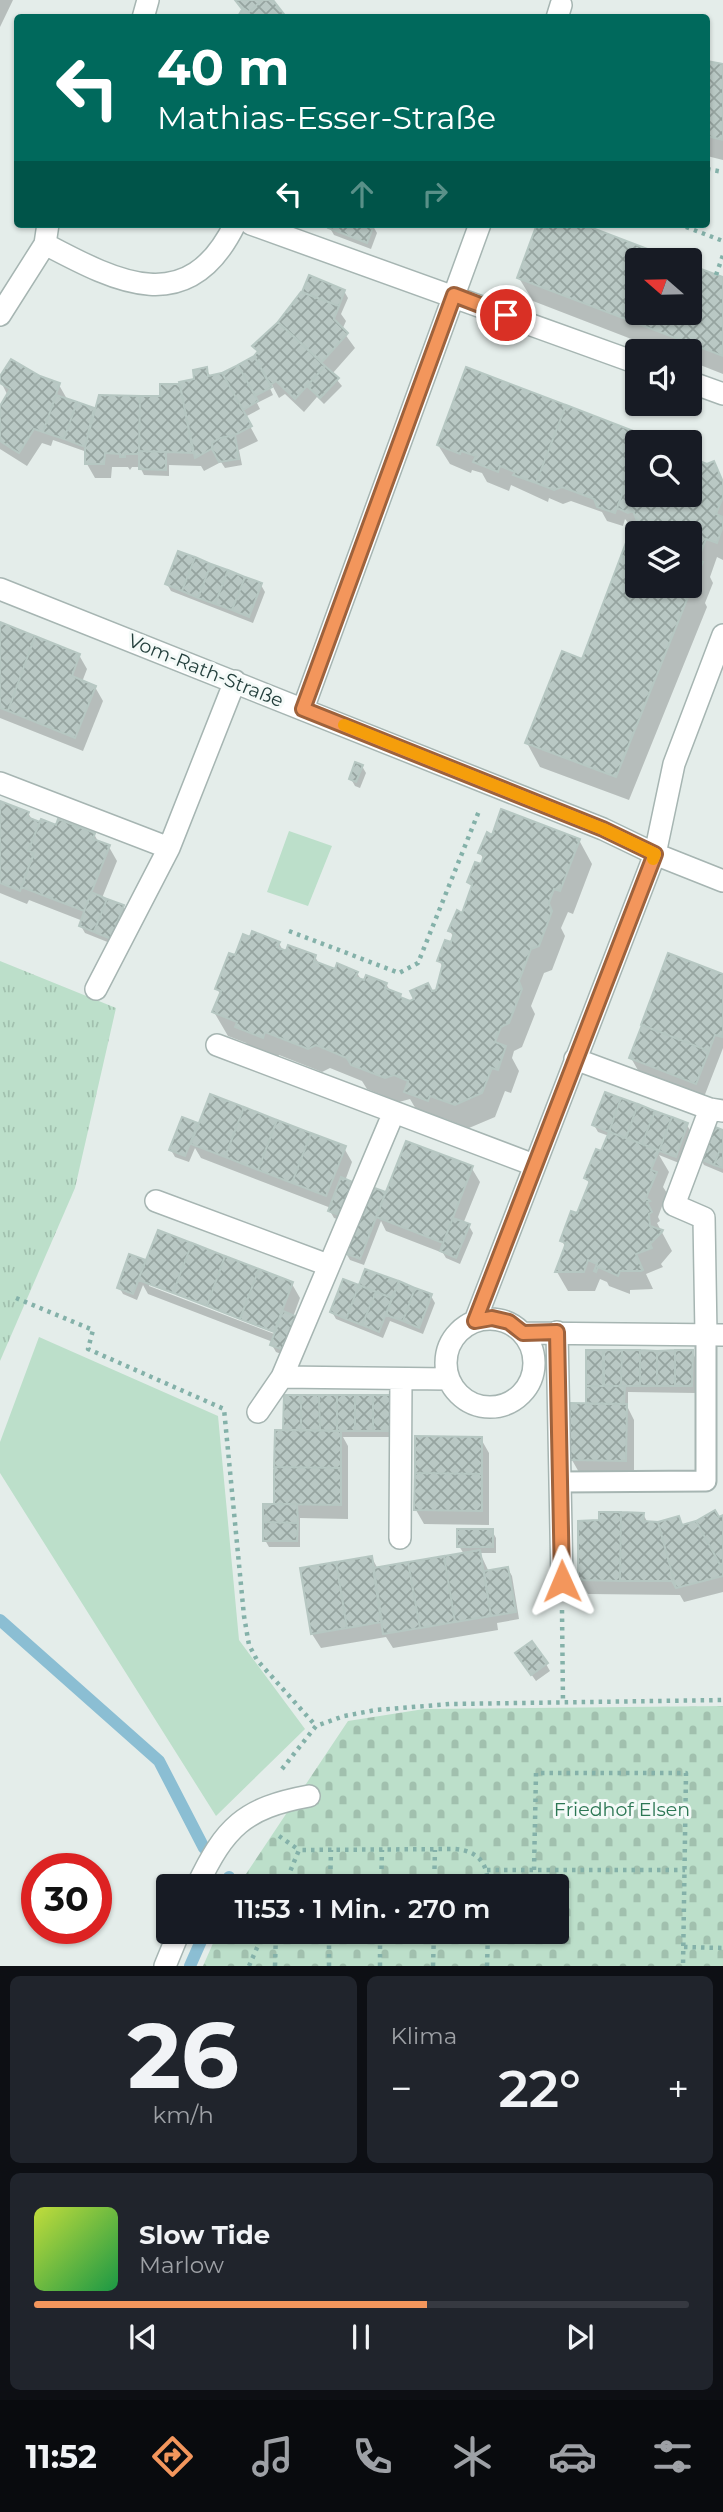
<!DOCTYPE html>
<html lang="de">
<meta charset="utf-8">
<style>
body{margin:0;font-family:Montserrat,sans-serif;background:#20242c;color:#f1f3f6;height:100vh;display:flex;flex-direction:column;font-size:26px;white-space:nowrap}
*{box-sizing:border-box;margin:0}
p{font-size:23px;color:#9ea1a6}
.icon{flex:none;width:38px;height:38px;fill:none;stroke:currentColor;stroke-width:2;stroke-linecap:round;stroke-linejoin:round}
.map{position:relative;height:1966px;overflow:hidden}
.drawer{display:flex;flex-direction:column;gap:10px;padding:10px;background:#0d0f14;flex:1}
.drawer>*{flex:none}
.top-card{position:absolute;left:14px;top:14px;width:696px;height:214px;border-radius:7px;box-shadow:0 2px 5px #0004;background:#00695c;color:#fff;overflow:hidden}
.needle{width:46px;rotate:290deg}
.tools{position:absolute;left:625px;top:248px;display:grid;gap:14px}
.tools a{display:grid;place-items:center;width:77px;height:77px;border-radius:7px;background:#171b24;box-shadow:0 2px 5px #0004;font-size:35px}
.speed{position:absolute;left:21px;top:1853px;display:flex;gap:14px;font-size:35px;font-weight:700;text-align:center}
.speed>*{display:grid;place-content:center;width:91px;height:91px;border-radius:50%;background:#171b24;box-shadow:0 2px 5px #0004;line-height:1}
.speed .limit{border:10px solid #d22;background:#fff;color:#111}
.pin{position:absolute;display:grid;place-items:center;width:60px;height:60px;color:#fff;margin:-30px;border:4px solid #fff;border-radius:50%;box-shadow:0 2px 7px #0007}
.me{position:absolute;width:77px;margin:-38px;rotate:359deg;stroke-linejoin:round;filter:drop-shadow(0 0 5px #0008)}
.turn{display:flex;align-items:center;gap:24px;height:147px;padding:0 28px;font-size:32px}
.turn .icon{width:91px;height:91px;stroke-width:2.5}
.turn b{display:block;font-size:49px;line-height:60px}
.lanes{display:flex;align-items:center;height:66px;padding:0 28px;background:#0003;justify-content:center;gap:35px;direction:ltr}
.lanes .off{opacity:.35}
.big{font-size:52px;font-weight:600;line-height:1.1}
.drawer .tile{flex:1;display:flex;flex-direction:column;justify-content:center;gap:10px;min-width:0;padding:0 24px;border-radius:10px;background:#20242c}
.drawer .dial{align-items:center;gap:0}
.dial b{font-size:91px;line-height:1}
.song{display:flex;align-items:center;gap:21px}
.cover{width:84px;height:84px;border-radius:10px;background:linear-gradient(135deg,hsl(70 70% 55%),hsl(140 70% 35%))}
.played{height:7px;border-radius:4px;background:linear-gradient(90deg,#f3965c 60%,#363941 60%)}
.keys{display:flex;justify-content:space-around;direction:ltr}
.heat{display:flex;justify-content:space-between;align-items:center;font-size:38px;direction:ltr}
.drawer .tiles{flex:1;display:grid;gap:10px;grid-template-columns:1fr 1fr}
.tile:last-child{grid-column:span 2}
.trip{position:absolute;left:156px;top:1874px;width:413px;height:70px;border-radius:7px;background:#171b24;box-shadow:0 2px 5px #0004;font-weight:600;line-height:70px;text-align:center}
.dock{display:flex;height:112px;justify-content:space-around;align-items:center;background:#090b0e;color:#9ea1a6}
.dock .icon{width:49px;height:49px}
.dock .current{color:#f3965c}
.dock b{font-size:32px;color:#f1f3f6}
.map>svg:first-child{display:block}
</style>
<div class="map">
<svg width="723" height="1966" viewBox="0 0 723 1966">
<defs>
<pattern id="grass-tufts" width="24" height="20" patternUnits="userSpaceOnUse" patternTransform="scale(1.75)"><rect width="24" height="20" fill="#bcdfca"/><path d="M3 7l-1-3M5 7V3M7 7l1-3M15 17l-1-3M17 17v-4M19 17l1-3" fill="none" stroke="#a1c0ae"/></pattern>
<pattern id="cemetery-stones" width="16" height="16" patternUnits="userSpaceOnUse" patternTransform="scale(1.75)"><rect width="16" height="16" fill="#bcdfca"/><path d="M2 7V4a2 2 0 0 1 4 0v3zM10 15v-3a2 2 0 0 1 4 0v3z" fill="#a1c0ae"/></pattern>
<pattern id="building-cross-hatch" width="8" height="8" patternUnits="userSpaceOnUse" patternTransform="scale(1.75)"><rect width="8" height="8" fill="#b9c8c4"/><path d="M0 0l8 8M0 8l8-8" fill="none" stroke="#96a4a0"/></pattern>
</defs>
<rect width="100%" height="100%" fill="#e4edea"/>
<path fill="url(#grass-tufts)" d="M0 961 116 1008 75 1188 0 1361Z"/>
<path fill="url(#cemetery-stones)" d="M723 1706V1966H203L218 1932H556V1886H238L348 1721 424 1709Z"/>
<path fill="#bcdfca" d="M289 831 332 846 308 906 267 892Z
M39 1337 218 1416 239 1640 305 1729 216 1816 0 1473V1442Z"/>
<path fill="#0003" fill-rule="evenodd" d="M0 0H13L0 27Z
M707 63 723 66V160L707 156Z
M331 224H367L373 226 377 233 371 249 334 235 330 228Z
M539 224H578L637 261V313H690V266L723 279V374L690 361V352H665L533 301 519 278Z
M310 278 344 291 348 298 341 314 346 321 342 330 355 348 332 374 342 386 324 404 317 397 304 412 285 394 279 398 272 385 269 386 273 395 257 403 260 409 245 417 258 441 239 450 242 465 225 468 221 462 204 471 201 466 169 465V476L144 475 140 467H132L130 470 128 467H112L111 478H95L87 464V452L53 440 51 446 42 443 27 466 0 449V409L8 396 0 380 39 378 59 385 67 399 93 409 96 414 162 398 196 380 206 369 211 377 223 375 255 357 258 353 255 346 292 310 304 294Z
M568 408 661 443H637V495H690V447L693 449 702 464 707 466 713 463 723 481V560L717 557 710 577 713 583 705 603 707 607 629 800 540 767 527 743 583 661 633 529 625 519 623 526 607 521 602 512 571 501 563 504 549 498 548 502 511 485 509 491 487 482 482 473 472 470 471 473 450 464 438 445ZM637 534H690V586H637Z
M167 584 261 585 265 592 253 623 171 591Z
M0 624 79 655 87 669 82 682 95 687 103 701 83 751 0 718Z
M362 766 366 773 360 788 355 786 351 779Z
M0 803 28 813 33 821 94 834 99 843 109 847 117 861 102 898 123 906 127 913 115 945 85 933 81 926 83 921 29 900 27 904 0 893Z
M493 837 579 840 592 864 573 914 568 912 561 928 565 936 552 970 544 973 531 1006 535 1014 522 1047 514 1051 512 1058 519 1071 511 1093 505 1091 495 1117 469 1128 443 1118 441 1124 420 1116 410 1099 399 1102 367 1089 362 1081 330 1068 322 1072 279 1055 277 1060 251 1051 246 1043 228 1036 214 1012 221 995 217 989 236 957 279 943 283 951 315 957 320 965 336 972 357 973 362 981 386 984 391 992 410 1003 437 991 443 968 439 960 452 944 454 938 450 931 463 915 473 889 469 882 482 866 484 860 480 853Z
M723 976V1048L704 1097 639 1072 631 1058Z
M197 1124 199 1127 344 1148 352 1162 345 1181 348 1223 334 1218 330 1211 331 1208 201 1158 195 1148 189 1162 175 1157 171 1150Z
M594 1125H687L691 1132 679 1163 659 1155 669 1172 663 1187 667 1193 658 1217 660 1221 657 1223 672 1251 661 1264 663 1267 646 1274 653 1289 630 1290V1294L609 1286 607 1282 600 1279 595 1291H568L557 1272 566 1248 562 1241 578 1216 590 1185 586 1178 602 1153 609 1136 598 1132Z
M723 1132V1173L704 1165 700 1158Z
M471 1167 480 1182 463 1224 469 1226 473 1233 460 1264 446 1258 443 1253 386 1231 381 1221 364 1265 350 1260 346 1253 387 1194Z
M147 1262 292 1284 300 1298 293 1317 291 1358 276 1352 272 1345 273 1342 148 1294 143 1285 137 1300 123 1294 119 1287ZM149 1283 283 1334 282 1337 149 1286Z
M366 1271 431 1296 435 1303 423 1334 390 1321 383 1338 336 1319 332 1312 360 1287Z
M587 1352H692L696 1359 695 1393 628 1392V1408L634 1420V1475L580 1474 572 1460 587 1405Z
M390 1397 394 1437H343L348 1446V1519L300 1518V1547H269L265 1540 277 1506 285 1430Z
M416 1438 481 1439 489 1453V1525L424 1524 416 1510Z
M643 1514 648 1523 658 1524 678 1518 683 1526 723 1517V1592L684 1602 680 1595 588 1594 580 1580Z
M492 1531 496 1538V1553H480L489 1572 508 1569 512 1576 519 1619 497 1623 498 1630 393 1648 386 1637 321 1648 312 1634 372 1558 378 1569 464 1554 459 1546Z
M521 1660 546 1664 550 1671 536 1681Z"/>
<g fill="none" stroke-linecap="round" stroke-linejoin="round">
<path stroke="#8bbed3" stroke-width="12" d="M0 1620 159 1761 204 1848
M225 1886 229 1877
M190 1966 205 1932"/>
</g>
<path fill="url(#building-cross-hatch)" stroke="#b6c7c2" stroke-width="2" d="M235 0H262L249 12 242 9Z
M262 0H273L287 18H237L243 8 249 12Z
M707 61 723 64V140L707 136Z
M329 224H372L374 225 367 243 328 228Z
M537 224H582L679 261H637V313H690V265L723 277V356L517 278Z
M309 275 345 290 339 306 302 292Z
M301 292 339 306 334 319 348 333 322 362 278 322Z
M278 322 325 366 295 399 276 381 270 385 254 356 258 351 252 346Z
M254 356 272 387 255 396 238 365Z
M11 359 40 376 60 383 43 432 34 429 19 453 0 441V406L10 389 0 383V376Z
M238 365 258 401 243 410 222 373Z
M325 366 339 378 320 398 307 386Z
M207 367 208 376 222 373 252 426 235 435 220 438 212 443 213 448 195 458 179 382 194 379 193 370Z
M466 367 566 405 536 483 513 475 515 472 500 466 498 472 473 462 476 456 461 451 460 454 437 445Z
M160 384H180L193 453 139 451 140 396H160Z
M56 395 77 402 64 439 43 432Z
M99 395 140 396 139 454H125V457H120V454L105 453 104 464H85V447Z
M77 402 94 408 85 447 64 439Z
M566 405 644 435 642 443H637V455L615 513 597 507 594 499 562 487 554 490 536 483Z
M235 435 239 459 219 462 212 449V443L220 438Z
M645 435 666 443H642Z
M690 446 695 447 691 458 707 464 714 461 723 482V497L716 514 723 517V526L717 543 706 539 698 560 703 562 694 582 690 580V534H637V562L621 556 633 524 638 523 633 511 628 513 617 508 637 455V495H690Z
M139 451 166 452V470L139 469Z
M178 551 195 557 182 591 165 584Z
M621 556 637 562V586H690V580L694 582 616 777 525 743 562 651 582 659Z
M195 557 211 564 198 598 182 591Z
M211 564 228 570 215 604 198 598Z
M228 570 245 577 232 610 215 604Z
M245 577 262 583 249 617 232 610Z
M0 622 35 636 8 711 0 708Z
M35 636 80 654 72 676 96 686 75 738 8 711Z
M355 762 363 765 356 782 349 779Z
M0 801 29 812 27 817 40 822 28 851 34 853 20 891 0 883Z
M501 809 580 839 560 891 554 889 549 903 552 911 539 946 531 949 519 981 522 989 509 1023 501 1027 495 1042 506 1046 498 1070 492 1068 482 1093 455 1105 430 1096 428 1101 404 1092 408 1081 394 1075 385 1078 351 1065 347 1058 316 1045 308 1049 265 1032 263 1038 235 1027 237 1022 212 1012 221 991 215 989 229 953 235 955 243 934 250 937 252 931 280 942 277 947 286 951 288 945 316 955 314 961 335 969 337 963 358 972 355 977 364 980 366 975 387 983 385 988 401 994 400 997 410 1001 414 999 410 991 428 983 432 991 436 990 443 963 437 961 445 940 451 942 454 933 448 931 457 910 462 913 472 885 467 882 475 862 481 864 484 855 478 853 487 832 492 835Z
M41 819 56 825 58 819 66 822 95 833 93 839 110 845 84 911 21 887 34 853 28 851Z
M91 892 107 899 94 932 79 926Z
M107 899 124 905 111 939 94 932Z
M668 953 723 974V1034L722 1037 715 1035 709 1051 641 1025Z
M642 1025 709 1051 696 1084 629 1058Z
M605 1092 621 1098 609 1132 592 1125Z
M210 1094 244 1107 225 1157 191 1144Z
M621 1098 638 1104 626 1138 609 1132Z
M638 1104 655 1111 642 1144 626 1138Z
M244 1107 277 1120 258 1170 225 1157Z
M655 1111 672 1117 659 1151 642 1144Z
M182 1117 198 1123 185 1156 169 1150Z
M672 1117 688 1123 676 1157 659 1151Z
M277 1120 311 1133 292 1183 258 1170Z
M710 1125 723 1130V1142L714 1165 698 1158Z
M609 1132 659 1150 651 1170 657 1172 646 1198 650 1201 647 1202 652 1212 649 1214 650 1226 663 1230 662 1232 650 1244 652 1248 636 1254 643 1270 641 1271H620L618 1276 598 1267 596 1272 594 1271 597 1264 588 1260 584 1272H555L566 1243 560 1241 571 1211 577 1213 590 1181 584 1178 596 1149 601 1151Z
M311 1133 346 1146 326 1196 292 1183Z
M406 1141 473 1166 443 1243 376 1217Z
M723 1142V1168L714 1165Z
M341 1177 357 1184 344 1217 328 1211Z
M369 1186 386 1192 360 1259 344 1253Z
M453 1218 470 1224 456 1258 440 1251Z
M158 1230 192 1243 173 1293 138 1280Z
M192 1243 225 1256 207 1306 173 1293Z
M129 1254 146 1260 133 1294 117 1288Z
M225 1256 259 1269 240 1319 207 1306Z
M259 1269 293 1282 274 1332 240 1319Z
M365 1269 399 1281 392 1298 359 1285Z
M343 1279 359 1285 346 1319 330 1312Z
M399 1281 415 1288 403 1321 386 1315Z
M359 1285 376 1292 362 1325 346 1319Z
M415 1288 432 1294 419 1328 403 1321Z
M376 1292 392 1298 379 1332 362 1325Z
M283 1311 300 1318 288 1352 270 1345Z
M586 1350H603V1386H586Z
M604 1350H622L621 1386H604Z
M622 1350H640V1386H621Z
M640 1350 657 1351V1386H640Z
M675 1350V1386H657V1351Z
M675 1350H693L692 1386H675Z
M586 1386H625L624 1404H586Z
M284 1395H301V1430H283Z
M301 1395H319L320 1430H301Z
M319 1395H337V1431L320 1430Z
M337 1395H355V1431H337Z
M355 1395H373V1431H355Z
M373 1395H391L390 1431H373Z
M570 1403 627 1404 626 1461 570 1460Z
M275 1430 341 1431V1468L274 1467Z
M415 1436 482 1437V1474L415 1473Z
M274 1467 341 1468V1505L274 1504Z
M415 1473 482 1474V1511L414 1510Z
M263 1504H297L298 1523 263 1522Z
M715 1510 719 1517 723 1515V1570L696 1521Z
M599 1512H621L620 1581 578 1580V1521L599 1520Z
M621 1512 644 1513 643 1521 658 1522 676 1588 672 1581H620Z
M679 1516 682 1525 696 1521 723 1570V1576L676 1588 658 1522Z
M263 1522 298 1523 297 1541H263Z
M457 1529H493V1547H457Z
M480 1550 491 1616 455 1622 444 1556Z
M372 1556 382 1622 347 1628 336 1562Z
M444 1556 455 1622 420 1628 408 1562Z
M336 1562 347 1628 311 1634 300 1568Z
M408 1562 420 1628 383 1634 373 1568Z
M508 1567 516 1612 491 1616 484 1571Z
M532 1641 548 1663 531 1675 515 1653Z"/>
<g fill="none" stroke-linecap="round" stroke-linejoin="round">
<g stroke="#a6b5b2" stroke-width="23">
<path id="service" d="M560 1482 706 1481V1334"/>
</g>
<g stroke="#a6b5b2" stroke-width="24">
<path id="minor" d="M143 18 148 0
M557 18 561 5
M48 224 45 244C117 282 188 320 235 224
M251 224 637 363
M0 315 45 244
M690 382 723 394
M0 589 603 829 655 854 723 881
M303 709 480 224
M0 783 169 848
M96 989 169 848 235 681
M217 1045 534 1165
M575 1059 710 1109 723 1111
M156 1201 328 1265
M446 1363a44 44 0 1 1 88 0a44 44 0 1 1-88 0Z
M475 1321 655 854 674 764 723 635
M557 1332 562 1581
M523 1333 723 1335
M706 1334 704 1218 674 1205 710 1109
M282 1377 448 1379
M258 1412 282 1377 394 1112
M400 1538 401 1379
M197 1886C225 1827 244 1808 309 1796
M165 1966 179 1932"/>
</g>
<path stroke="#84b1a9" stroke-width="4.5" stroke-dasharray="3.5 5" stroke-linecap="butt" d="M707 169 723 172
M678 224 723 241
M716 275 723 255
M289 931 399 973 418 963 479 811
M16 1298 93 1330 88 1349 224 1409 244 1616 249 1645 257 1660 316 1726
M562 1610 563 1703
M282 1769 316 1726 344 1716 376 1710 450 1704 723 1700
M279 1836 299 1850
M487 1870H685
M534 1870 536 1773H686L683 1966
M284 1886 299 1850 455 1849C478 1851 488 1863 488 1886
M330 1886 331 1850
M381 1886 382 1850
M434 1886 435 1850
M684 1947 723 1948
M249 1966 264 1932
M275 1966 276 1932
M329 1966V1932
M380 1966V1932
M433 1966 434 1932
M487 1966 488 1932"/>
<use href="#service" stroke="#fff" stroke-width="19"/>
<use href="#minor" stroke="#fff" stroke-width="21"/>
</g>
<g fill="none" stroke-linecap="round" stroke-linejoin="round">
<g stroke="#9e623c" stroke-width="18">
<path id="route" d="M506 315 454 295 303 709 603 829 655 854 475 1321 492 1318 509 1322 523 1333 557 1332 562 1581"/>
</g>
<use href="#route" stroke="#f3965c" stroke-width="12"/>
<path stroke="#f59e0b" stroke-width="12" d="M344 725 603 829 655 854 653 859"/>
</g>
<g text-anchor="middle" stroke-width="6" stroke-linejoin="round" paint-order="stroke">
<g font-size="19" fill="#233f3c" stroke="#f4faf8">
<text transform="translate(206 670) rotate(22)" y="7">Vom-Rath-Straße</text>
</g>
<g font-size="19" fill="#2c7754" stroke="#f4faf8">
<text x="622" y="1816">Friedhof Elsen</text>
</g>
</g>
</svg>
<div class="tools">
<a><svg class="needle" viewBox="-14 -14 28 28"><path d="M0-13l5 13h-10z" fill="#e53935"/><path d="M0 13l5-13h-10z" fill="#9ea1a6"/></svg></a>
<a><svg class="icon" aria-label="sound" viewBox="0 0 24 24"><path d="M4 9h4l5-4v14l-5-4H4zM17 9q2 3 0 6"/></svg></a>
<a><svg class="icon" aria-label="search" viewBox="0 0 24 24"><circle cx="10" cy="10" r="6"/><path d="M15 15l6 6"/></svg></a>
<a><svg class="icon" aria-label="layers" viewBox="0 0 24 24"><path d="M12 4l9 5-9 5-9-5zM3 14l9 5 9-5"/></svg></a>
</div>
<div class="speed"><div class="limit">30</div></div>
<div class="pin" style="left:506px;top:315px;background:#d93025"><svg class="icon" aria-label="arrive" viewBox="0 0 24 24"><path d="M6 21V4h12l-3 4 3 4H6"/></svg></div>
<svg class="me" style="left:562px;top:1581px" viewBox="-20 -20 40 40"><path d="M0-17L14 15 0 8-14 15z" fill="#f3965c" stroke="#fff" stroke-width="4"/></svg>
<div class="trip">11:53 · 1 Min. · 270 m</div>
<div class="top-card">
<div class="turn"><svg class="icon" aria-label="left" viewBox="0 0 24 24"><path d="M17 20v-9H6M10 6l-5 5 5 5"/></svg><div><b>40 m</b>Mathias-Esser-Straße</div></div>
<div class="lanes"><svg class="icon" aria-label="left" viewBox="0 0 24 24"><path d="M17 20v-9H6M10 6l-5 5 5 5"/></svg><svg class="icon off" aria-label="ahead" viewBox="0 0 24 24"><path d="M12 20V5M6 11l6-6 6 6"/></svg><svg class="icon off" aria-label="right" viewBox="0 0 24 24"><path d="M7 20v-9h11M14 6l5 5-5 5"/></svg></div>
</div>
</div>
<section class="drawer">
<div class="tiles">
<div class="tile dial"><b>26</b><p>km/h</p></div>
<div class="tile"><p>Klima</p>
<div class="heat"><a>−</a><b class="big">22°</b><a>+</a></div>
</div>
<div class="tile">
<div class="song"><i class="cover"></i><div><b>Slow Tide</b><p>Marlow</p></div></div>
<div class="played"></div>
<div class="keys"><svg class="icon" aria-label="previous" viewBox="0 0 24 24"><path d="M18 5L8 12l10 7zM5 5v14"/></svg><svg class="icon" aria-label="pause" viewBox="0 0 24 24"><path d="M8 5v14M16 5v14"/></svg><svg class="icon" aria-label="next" viewBox="0 0 24 24"><path d="M6 5l10 7-10 7zM19 5v14"/></svg></div>
</div>
</div>
</section>
<nav class="dock">
<b>11:52</b>
<svg class="icon current" aria-label="directions" viewBox="0 0 24 24"><path d="M12 3l9 9-9 9-9-9zM9 14v-3h6M13 9l2 2-2 2"/></svg>
<svg class="icon" aria-label="music" viewBox="0 0 24 24"><path d="M9 18V5l10-2v13"/><circle cx="6" cy="18" r="3"/><circle cx="16" cy="16" r="3"/></svg>
<svg class="icon" aria-label="phone" viewBox="0 0 24 24"><path d="M5 4h4l2 5-3 2q2 4 5 5l2-3 5 2v4C11 20 4 13 5 4z"/></svg>
<svg class="icon" aria-label="climate" viewBox="0 0 24 24"><path d="M12 3v18M4 7l16 10M4 17L20 7"/></svg>
<svg class="icon" aria-label="car" viewBox="0 0 24 24"><path d="M5 17H2v-5l4-1 3-4h7l3 4 3 1v5h-3M9 17h6M6 11h13"/><circle cx="7" cy="17" r="2"/><circle cx="17" cy="17" r="2"/></svg>
<svg class="icon" aria-label="filters" viewBox="0 0 24 24"><path d="M4 7h16M4 17h16"/><circle cx="9" cy="7" r="2"/><circle cx="15" cy="17" r="2"/></svg>
</nav>
